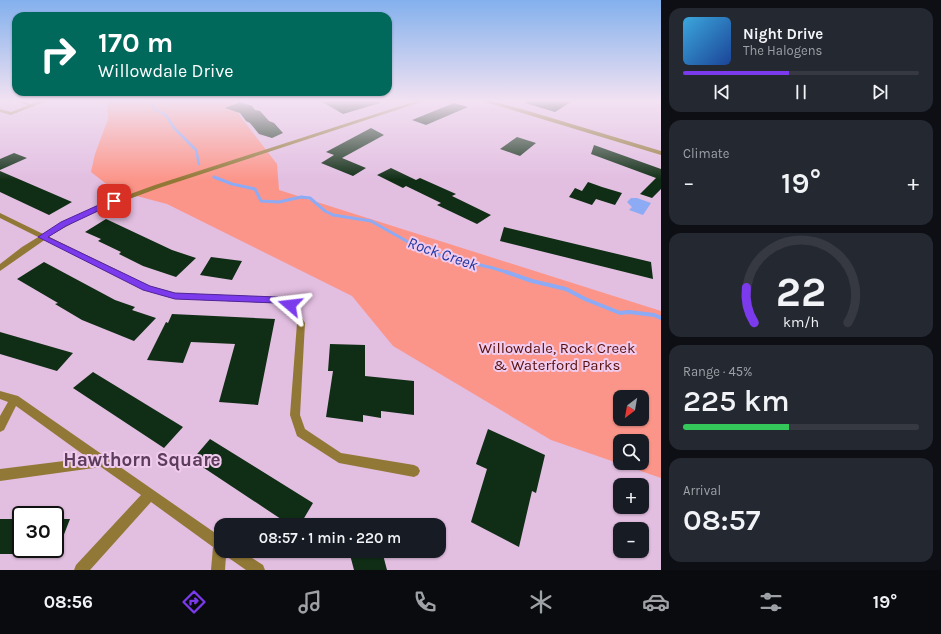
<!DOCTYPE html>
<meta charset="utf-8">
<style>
body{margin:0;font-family:Karla,sans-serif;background:#242831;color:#f1f3f6;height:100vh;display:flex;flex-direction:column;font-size:15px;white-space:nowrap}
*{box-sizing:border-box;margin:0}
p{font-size:13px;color:#9ea1a6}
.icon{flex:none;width:22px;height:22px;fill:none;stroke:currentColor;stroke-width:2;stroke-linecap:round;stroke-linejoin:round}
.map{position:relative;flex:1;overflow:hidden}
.sheet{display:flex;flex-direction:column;gap:8px;padding:8px;background:#0d0f14;width:280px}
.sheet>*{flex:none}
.top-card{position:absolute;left:12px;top:12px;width:380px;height:84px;border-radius:12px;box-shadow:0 1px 3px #0004;background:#00695c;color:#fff;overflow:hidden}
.needle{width:26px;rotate:211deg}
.fabs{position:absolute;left:613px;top:390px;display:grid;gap:8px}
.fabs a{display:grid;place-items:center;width:36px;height:36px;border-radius:8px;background:#171b24;box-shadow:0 1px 3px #0004;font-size:20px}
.speed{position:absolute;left:12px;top:506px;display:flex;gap:8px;font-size:20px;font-weight:700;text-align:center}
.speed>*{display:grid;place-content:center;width:52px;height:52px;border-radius:50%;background:#171b24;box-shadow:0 1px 3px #0004;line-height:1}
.speed .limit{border:2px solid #111;border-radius:6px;background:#fff;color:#111}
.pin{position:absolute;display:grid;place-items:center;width:34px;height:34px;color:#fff;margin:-17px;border-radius:8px;box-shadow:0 2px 6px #0006}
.me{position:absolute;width:44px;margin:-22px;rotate:287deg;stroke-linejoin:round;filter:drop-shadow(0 0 3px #0008)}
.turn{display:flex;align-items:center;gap:14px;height:84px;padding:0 20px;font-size:18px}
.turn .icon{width:52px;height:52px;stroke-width:2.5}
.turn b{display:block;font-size:28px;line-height:34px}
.big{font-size:30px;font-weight:600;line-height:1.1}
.sheet .card{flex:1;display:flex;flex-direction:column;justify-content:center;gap:6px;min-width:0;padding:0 14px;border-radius:12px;background:#242831}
.sheet .dial{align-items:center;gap:0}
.dial svg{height:104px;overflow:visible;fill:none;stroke:#363941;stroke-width:7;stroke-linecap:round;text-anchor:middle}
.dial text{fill:#f1f3f6;stroke:none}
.song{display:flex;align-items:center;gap:12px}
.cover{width:48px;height:48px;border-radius:6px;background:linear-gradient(135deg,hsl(200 70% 55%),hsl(220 70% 35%))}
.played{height:4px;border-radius:2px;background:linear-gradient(90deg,#7c3aed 45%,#363941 45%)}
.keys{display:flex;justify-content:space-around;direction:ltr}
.heat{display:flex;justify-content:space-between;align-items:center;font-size:22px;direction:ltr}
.charge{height:6px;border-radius:3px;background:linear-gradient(90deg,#34c759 45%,#363941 0)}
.trip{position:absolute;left:214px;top:518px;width:232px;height:40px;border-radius:12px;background:#171b24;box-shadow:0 1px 3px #0004;font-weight:600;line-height:40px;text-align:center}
.tab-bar{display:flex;height:64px;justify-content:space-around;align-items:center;background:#090b0e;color:#9ea1a6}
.tab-bar .icon{width:28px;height:28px}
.tab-bar .on{color:#7c3aed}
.tab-bar b{font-size:18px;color:#f1f3f6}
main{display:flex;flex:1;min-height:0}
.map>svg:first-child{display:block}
</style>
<main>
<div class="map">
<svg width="661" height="570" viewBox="0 0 661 570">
<rect width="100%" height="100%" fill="#e2bee1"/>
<path fill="#fc9589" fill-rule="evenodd" d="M107 100H231L240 116 277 164 279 190 661 311V478L551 440 393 346 352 296 167 204 114 190 91 172 95 154 108 119ZM620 397H642V419H620ZM620 441H642V463H620Z"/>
<path fill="#8daaf5" d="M631 198H637L651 203 643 215 629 210 632 207 627 202Z"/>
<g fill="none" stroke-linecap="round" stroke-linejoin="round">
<path stroke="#8daaf5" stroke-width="2.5" d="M149 100 156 110 166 115 174 128 196 150 199 164"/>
<path stroke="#8daaf5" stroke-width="3" d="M214 177 232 184 255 189 261 201 279 202 301 197 310 198 325 211 333 215 371 221 417 247 445 257 493 268 509 273"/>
<path stroke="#8daaf5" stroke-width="4" d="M506 272 532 281 566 289 585 299 620 313 629 312 654 315 661 318"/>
</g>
<path fill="#102e15" d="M319 100H380V103L343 114Z
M526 100H574L555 112 525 103Z
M240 102 252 106 255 110 260 111 269 121 274 123 283 133 272 138 259 134 250 123 246 121 240 113 225 108Z
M454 103 468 107 426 125 412 120Z
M371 128 384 135 342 158 366 168 353 176 321 163 334 155 326 152Z
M517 137 536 143 520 156 500 149Z
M594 145 661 169V189L652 198 640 194 656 178 591 154Z
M14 153 27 158 0 170V159Z
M391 168 416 180 420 178 456 194 452 196 491 215 477 224 437 205 441 203 406 186 403 188 377 175Z
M0 171 72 202 49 215 0 192Z
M588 182 602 187 622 193 615 205 596 199 592 205 569 197 575 188 582 191Z
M106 219 172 250 196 258 176 277 143 266 119 254 121 252 98 241 101 239 85 232Z
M504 227 651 262 653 279 500 241Z
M211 257 242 261 232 280 200 275Z
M44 262 115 300 135 307 132 310 156 318 134 341 82 320 55 304 58 303 17 279Z
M172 314 275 319 258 405 219 402 235 344 191 342 183 363 147 360 166 322 168 323Z
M0 332 73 353 57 371 0 354Z
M330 344 365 345V376L414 381V415L381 411V418L363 415V422L326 417 333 371H328Z
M93 372 183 427 164 448 73 388Z
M488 429 545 455 536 493 532 491 519 547 471 522 487 469 476 464Z
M210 439 313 503 300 525H290L192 460Z
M0 519H21V554H0Z
M55 519H70L56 555 55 554Z
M349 551H382L387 570H354Z"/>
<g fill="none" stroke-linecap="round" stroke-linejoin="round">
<path fill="#927836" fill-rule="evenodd" d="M15 100H20L35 106 32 107Z"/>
<path fill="#927836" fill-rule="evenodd" d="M42 100H49L11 115 0 112V109L11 112Z
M0 213 150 286 175 293 277 297 293 303 305 323 300 415 305 429 341 453 414 465 418 467 420 471 418 475 414 477 339 463 297 436 290 415 297 323 287 307 276 303 175 299 144 290 0 218Z
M0 391 18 396 221 537V551H241L263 565 265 570H246L226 556 225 570H211L213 547 151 502 90 570H74L76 565 141 495 101 467 0 481V469L88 458 16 406 4 430 0 432V416L8 402 0 399Z"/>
<path fill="#927836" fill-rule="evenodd" d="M419 100H427L159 188 105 208 78 220 53 234 0 271V264L22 247 48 231 100 205 155 185Z
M479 100H487L525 110 661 151V155Z"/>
</g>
<linearGradient id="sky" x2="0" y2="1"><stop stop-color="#83b0ed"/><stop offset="0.56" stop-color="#f2e2f2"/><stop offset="1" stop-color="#f2e2f2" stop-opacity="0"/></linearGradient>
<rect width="661" height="180" fill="url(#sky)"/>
<path fill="#7c3aed" stroke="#51269a" d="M114 198 118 201 117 202 66 226 48 237 150 286 175 293 277 297 294 303 295 305 294 308 290 309 276 303 175 299 143 290 38 237 61 222Z"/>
<g text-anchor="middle" stroke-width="4" stroke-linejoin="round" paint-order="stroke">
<g font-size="15" fill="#56100d" stroke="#f0cbee">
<text x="557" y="353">Willowdale, Rock Creek<tspan x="557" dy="17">&amp; Waterford Parks</tspan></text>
</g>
<g font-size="16" font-style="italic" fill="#2038a1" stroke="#f0cbee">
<text transform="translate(443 253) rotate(19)" y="6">Rock Creek</text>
</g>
<g font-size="19" font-weight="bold" fill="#5b3c5a" stroke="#f0cbee">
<text x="142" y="466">Hawthorn Square</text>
</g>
</g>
</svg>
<div class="fabs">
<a><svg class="needle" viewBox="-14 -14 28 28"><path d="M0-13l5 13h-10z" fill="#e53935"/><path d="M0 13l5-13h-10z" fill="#9ea1a6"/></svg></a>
<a><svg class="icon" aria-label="search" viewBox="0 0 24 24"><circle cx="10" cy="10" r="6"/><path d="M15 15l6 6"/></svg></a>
<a>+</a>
<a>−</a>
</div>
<div class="speed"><div class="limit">30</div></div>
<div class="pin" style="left:114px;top:201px;background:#d93025"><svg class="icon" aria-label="arrive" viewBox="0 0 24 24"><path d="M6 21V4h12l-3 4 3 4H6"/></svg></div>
<svg class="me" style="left:290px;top:305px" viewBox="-20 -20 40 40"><path d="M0-17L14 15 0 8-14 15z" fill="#7c3aed" stroke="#fff" stroke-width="4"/></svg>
<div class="trip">08:57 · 1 min · 220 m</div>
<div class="top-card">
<div class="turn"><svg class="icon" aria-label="right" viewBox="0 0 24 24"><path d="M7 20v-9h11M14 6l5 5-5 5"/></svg><div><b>170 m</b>Willowdale Drive</div></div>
</div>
</div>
<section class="sheet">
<div class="card">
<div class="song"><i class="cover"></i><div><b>Night Drive</b><p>The Halogens</p></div></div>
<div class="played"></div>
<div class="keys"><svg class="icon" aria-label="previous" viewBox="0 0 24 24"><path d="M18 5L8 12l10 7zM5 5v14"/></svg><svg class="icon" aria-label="pause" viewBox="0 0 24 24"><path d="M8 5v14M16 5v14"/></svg><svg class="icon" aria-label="next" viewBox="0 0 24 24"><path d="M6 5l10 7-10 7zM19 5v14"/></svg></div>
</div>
<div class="card"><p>Climate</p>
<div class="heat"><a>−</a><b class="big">19°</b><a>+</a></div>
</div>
<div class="card dial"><svg viewBox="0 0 100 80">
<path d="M14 69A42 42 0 1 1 86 69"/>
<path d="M14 69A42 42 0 0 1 8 42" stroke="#7c3aed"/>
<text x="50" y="56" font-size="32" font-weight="700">22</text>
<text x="50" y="72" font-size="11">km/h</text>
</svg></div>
<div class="card"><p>Range · 45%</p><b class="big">225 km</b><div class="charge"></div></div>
<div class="card"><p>Arrival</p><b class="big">08:57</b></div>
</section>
</main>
<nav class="tab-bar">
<b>08:56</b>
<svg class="icon on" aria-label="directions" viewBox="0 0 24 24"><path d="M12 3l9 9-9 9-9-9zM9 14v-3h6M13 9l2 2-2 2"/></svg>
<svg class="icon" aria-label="music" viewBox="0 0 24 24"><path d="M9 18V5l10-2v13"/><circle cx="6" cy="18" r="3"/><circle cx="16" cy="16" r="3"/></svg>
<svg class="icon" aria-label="phone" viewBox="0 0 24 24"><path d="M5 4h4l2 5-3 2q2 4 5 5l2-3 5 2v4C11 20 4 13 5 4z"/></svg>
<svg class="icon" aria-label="climate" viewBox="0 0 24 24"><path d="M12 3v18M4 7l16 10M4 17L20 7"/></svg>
<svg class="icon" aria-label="car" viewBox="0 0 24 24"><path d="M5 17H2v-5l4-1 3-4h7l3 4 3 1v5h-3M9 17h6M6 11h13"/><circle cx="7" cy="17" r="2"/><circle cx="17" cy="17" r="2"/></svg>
<svg class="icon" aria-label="filters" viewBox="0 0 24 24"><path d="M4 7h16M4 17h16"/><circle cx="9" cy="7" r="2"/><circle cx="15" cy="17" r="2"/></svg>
<b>19°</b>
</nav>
